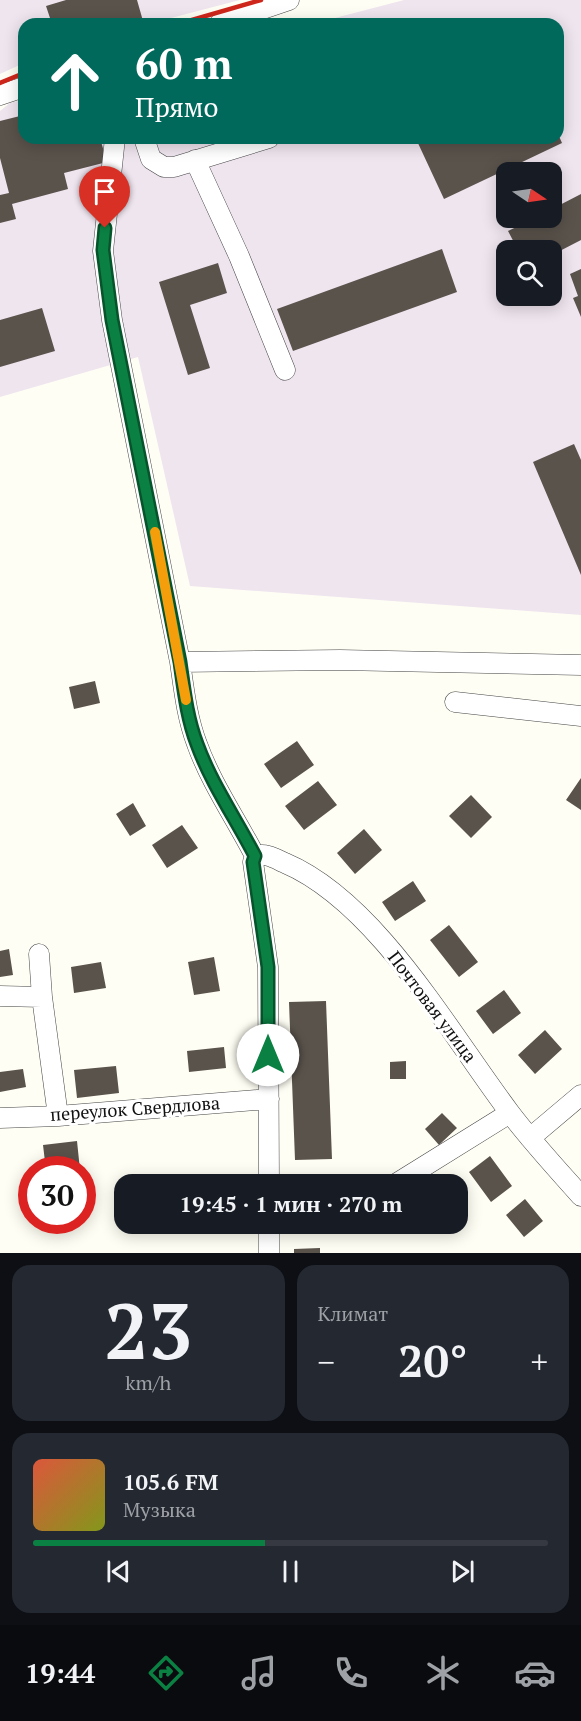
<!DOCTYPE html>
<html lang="ru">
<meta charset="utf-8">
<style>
body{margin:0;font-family:"PT Serif",serif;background:#242831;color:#f1f3f6;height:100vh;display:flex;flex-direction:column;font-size:22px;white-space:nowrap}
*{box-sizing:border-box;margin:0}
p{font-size:20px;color:#9ea1a6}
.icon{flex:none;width:33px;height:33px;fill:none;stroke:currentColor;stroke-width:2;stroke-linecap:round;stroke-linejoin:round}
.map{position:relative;height:1253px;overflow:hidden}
.details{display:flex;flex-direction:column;gap:12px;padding:12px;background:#0d0f14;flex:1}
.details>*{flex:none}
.banner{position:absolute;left:18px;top:18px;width:546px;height:126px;border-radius:18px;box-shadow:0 3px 15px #0003;background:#00695c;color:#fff;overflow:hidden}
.needle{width:39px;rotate:103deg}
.tools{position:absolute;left:496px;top:162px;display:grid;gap:12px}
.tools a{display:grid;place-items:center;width:66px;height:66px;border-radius:12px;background:#171b24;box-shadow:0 3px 15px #0003;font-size:30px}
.speed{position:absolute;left:18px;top:1156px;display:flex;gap:12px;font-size:30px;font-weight:700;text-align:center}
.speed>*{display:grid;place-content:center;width:78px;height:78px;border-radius:50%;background:#171b24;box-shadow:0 3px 15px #0003;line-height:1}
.speed .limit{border:9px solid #d22;background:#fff;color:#111}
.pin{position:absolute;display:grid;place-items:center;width:51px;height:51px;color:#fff;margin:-62px -26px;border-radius:50% 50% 50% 0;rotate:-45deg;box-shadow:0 0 6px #0007}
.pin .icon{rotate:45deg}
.me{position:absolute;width:66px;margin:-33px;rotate:0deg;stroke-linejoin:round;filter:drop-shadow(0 0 4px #0008)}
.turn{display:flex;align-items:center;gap:21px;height:126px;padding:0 18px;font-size:27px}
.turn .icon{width:78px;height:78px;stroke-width:2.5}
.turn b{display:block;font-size:42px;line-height:51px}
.big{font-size:45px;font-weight:700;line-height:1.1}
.details .card{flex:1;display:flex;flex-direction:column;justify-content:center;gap:9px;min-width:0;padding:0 21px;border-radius:18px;background:#242831}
.details .dial{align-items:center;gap:0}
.dial b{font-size:78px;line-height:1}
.song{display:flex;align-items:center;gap:18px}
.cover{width:72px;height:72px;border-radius:9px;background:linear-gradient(135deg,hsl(10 70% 55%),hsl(70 70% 35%))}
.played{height:6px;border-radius:3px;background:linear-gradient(90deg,#0b8043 45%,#363941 45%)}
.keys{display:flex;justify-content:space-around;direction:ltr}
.heat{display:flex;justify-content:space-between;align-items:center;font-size:33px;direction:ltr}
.details .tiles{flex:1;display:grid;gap:12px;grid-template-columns:1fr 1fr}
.card:last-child{grid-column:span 2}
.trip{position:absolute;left:114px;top:1174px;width:354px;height:60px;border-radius:18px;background:#171b24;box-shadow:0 3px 15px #0003;font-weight:700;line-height:60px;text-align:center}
.tabs{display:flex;height:96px;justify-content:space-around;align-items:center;background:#090b0e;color:#9ea1a6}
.tabs .icon{width:42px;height:42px}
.tabs .on{color:#0b8043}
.tabs b{font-size:27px;color:#f1f3f6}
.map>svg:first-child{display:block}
</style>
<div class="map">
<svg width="581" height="1253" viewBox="0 0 581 1253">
<rect width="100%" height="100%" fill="#fffef4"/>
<path fill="#efe5ef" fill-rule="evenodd" d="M0 0H240L148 24H24V63L0 74Z
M404 0H581V615L190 586 138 357 0 397V111L10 103 24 99V138H558V24H312ZM507 172H552V218H507ZM507 250H552V296H507Z"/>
<path fill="#5a534c" d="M66 0H137L143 21 133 24H52L46 6Z
M24 115V138H100L107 162 64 173 68 189 12 204 16 219 0 223V195L9 193 0 158V121Z
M558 134 562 143 444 199 417 141 423 138H558Z
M581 194V240L552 255V250H518L508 231 535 218H552V209Z
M442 249 457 292 293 351 277 309Z
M218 263 227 293 190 305 210 368 188 375 159 282Z
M581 269V317L573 298 578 296 570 274Z
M42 308 55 351 0 367V320Z
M574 444 581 460V575L533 462Z
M95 681 100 703 74 709 69 687Z
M297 741 314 765 281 788 264 764Z
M581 778V810L566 800Z
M318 781 337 805 304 830 285 806Z
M471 795 492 817 471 838 449 816Z
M133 803 146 826 130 836 116 814Z
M182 825 198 848 167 868 152 845Z
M364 829 382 850 355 874 337 853Z
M413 881 426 901 395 921 382 902Z
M449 925 478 962 459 977 430 940Z
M9 949 13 975 0 977V951Z
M214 957 220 991 194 995 188 962Z
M101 962 106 988 74 993 71 967Z
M504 990 521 1013 493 1034 476 1011Z
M326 1001 332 1159 295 1160 289 1002Z
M545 1030 562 1049 535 1074 518 1055Z
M224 1047 226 1068 189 1072 187 1051Z
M406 1061V1079H390V1062Z
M116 1066 119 1093 77 1098 74 1070Z
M23 1069 26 1087 0 1092V1072Z
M442 1113 457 1128 439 1145 425 1129Z
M77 1141 80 1170H46L43 1145Z
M490 1156 512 1186 491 1202 469 1172Z
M525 1199 543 1221 524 1237 506 1215Z
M320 1248V1253H294V1249Z"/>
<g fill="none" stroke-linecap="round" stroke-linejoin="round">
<g stroke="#444" stroke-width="21">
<path id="minor" d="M219 24 289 0
M0 95 24 87
M115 138 103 251 112 320 180 662C184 690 187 718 197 744 211 783 236 819 255 856
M144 138 151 159 164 167H174L269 138
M195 160 239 256 285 370
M180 662 340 660 581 665
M455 702 581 716
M255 856C267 853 274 858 285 863 377 902 450 1034 510 1113 532 1142 557 1169 581 1196
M255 856 253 862 268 967 269 1185
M39 954 42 997 58 1116
M0 996 42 997
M0 1118 58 1116 269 1099
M530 1138 581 1095
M394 1185 510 1113
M269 1224V1253"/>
</g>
<use href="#minor" stroke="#fff" stroke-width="20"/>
<path stroke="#ce261b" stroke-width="4.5" d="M178 24 261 0
M0 83 24 73"/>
</g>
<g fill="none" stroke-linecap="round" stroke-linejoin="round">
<g stroke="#07532c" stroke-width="15">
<path id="route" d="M105 228 103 250 112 320 180 662C184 690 187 718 197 744 211 783 236 819 255 856L253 862 268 967V1055"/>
</g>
<use href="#route" stroke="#0b8043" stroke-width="10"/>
<path stroke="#f59e0b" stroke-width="10" d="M155 532 186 700"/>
</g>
<g text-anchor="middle" stroke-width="6" stroke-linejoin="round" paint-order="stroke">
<g font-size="18" fill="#111" stroke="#fff">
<text transform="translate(432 1007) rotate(53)" y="6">Почтовая улица</text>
<text transform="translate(135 1109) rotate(-4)" y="6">переулок Свердлова</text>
</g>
</g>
</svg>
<div class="tools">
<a><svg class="needle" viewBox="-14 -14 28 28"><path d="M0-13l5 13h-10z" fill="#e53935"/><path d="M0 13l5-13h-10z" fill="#9ea1a6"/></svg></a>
<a><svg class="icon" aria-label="search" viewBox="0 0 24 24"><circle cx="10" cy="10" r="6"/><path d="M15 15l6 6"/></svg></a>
</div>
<div class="speed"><div class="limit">30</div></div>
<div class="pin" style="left:105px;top:228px;background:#d93025"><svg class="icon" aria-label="arrive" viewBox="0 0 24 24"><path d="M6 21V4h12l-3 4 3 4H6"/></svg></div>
<svg class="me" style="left:268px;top:1055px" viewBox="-20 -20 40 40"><circle r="19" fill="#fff"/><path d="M0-13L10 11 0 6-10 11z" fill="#0b8043"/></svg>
<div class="trip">19:45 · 1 мин · 270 m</div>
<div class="banner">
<div class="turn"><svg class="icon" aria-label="ahead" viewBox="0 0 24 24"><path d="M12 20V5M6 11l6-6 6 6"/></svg><div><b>60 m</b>Прямо</div></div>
</div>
</div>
<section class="details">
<div class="tiles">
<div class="card dial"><b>23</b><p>km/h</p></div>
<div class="card"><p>Климат</p>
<div class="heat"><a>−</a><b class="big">20°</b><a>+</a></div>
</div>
<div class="card">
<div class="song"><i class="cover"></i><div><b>105.6 FM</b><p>Музыка</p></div></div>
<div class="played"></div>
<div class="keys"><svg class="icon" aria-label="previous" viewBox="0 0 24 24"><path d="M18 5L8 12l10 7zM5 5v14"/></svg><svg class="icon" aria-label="pause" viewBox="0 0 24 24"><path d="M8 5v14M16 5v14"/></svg><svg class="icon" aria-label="next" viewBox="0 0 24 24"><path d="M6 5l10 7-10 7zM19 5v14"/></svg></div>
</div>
</div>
</section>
<nav class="tabs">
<b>19:44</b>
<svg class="icon on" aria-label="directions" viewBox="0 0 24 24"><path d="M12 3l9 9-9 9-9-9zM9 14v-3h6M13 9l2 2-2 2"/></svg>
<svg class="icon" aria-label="music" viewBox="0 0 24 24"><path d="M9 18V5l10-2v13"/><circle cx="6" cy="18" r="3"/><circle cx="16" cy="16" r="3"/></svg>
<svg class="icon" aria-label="phone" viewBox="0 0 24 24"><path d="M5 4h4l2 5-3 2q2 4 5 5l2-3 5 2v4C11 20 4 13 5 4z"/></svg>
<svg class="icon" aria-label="climate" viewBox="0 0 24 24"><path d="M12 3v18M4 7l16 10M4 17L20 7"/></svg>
<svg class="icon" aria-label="car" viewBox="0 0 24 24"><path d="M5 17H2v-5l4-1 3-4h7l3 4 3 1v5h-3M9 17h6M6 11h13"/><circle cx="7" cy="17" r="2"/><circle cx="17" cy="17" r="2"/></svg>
</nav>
